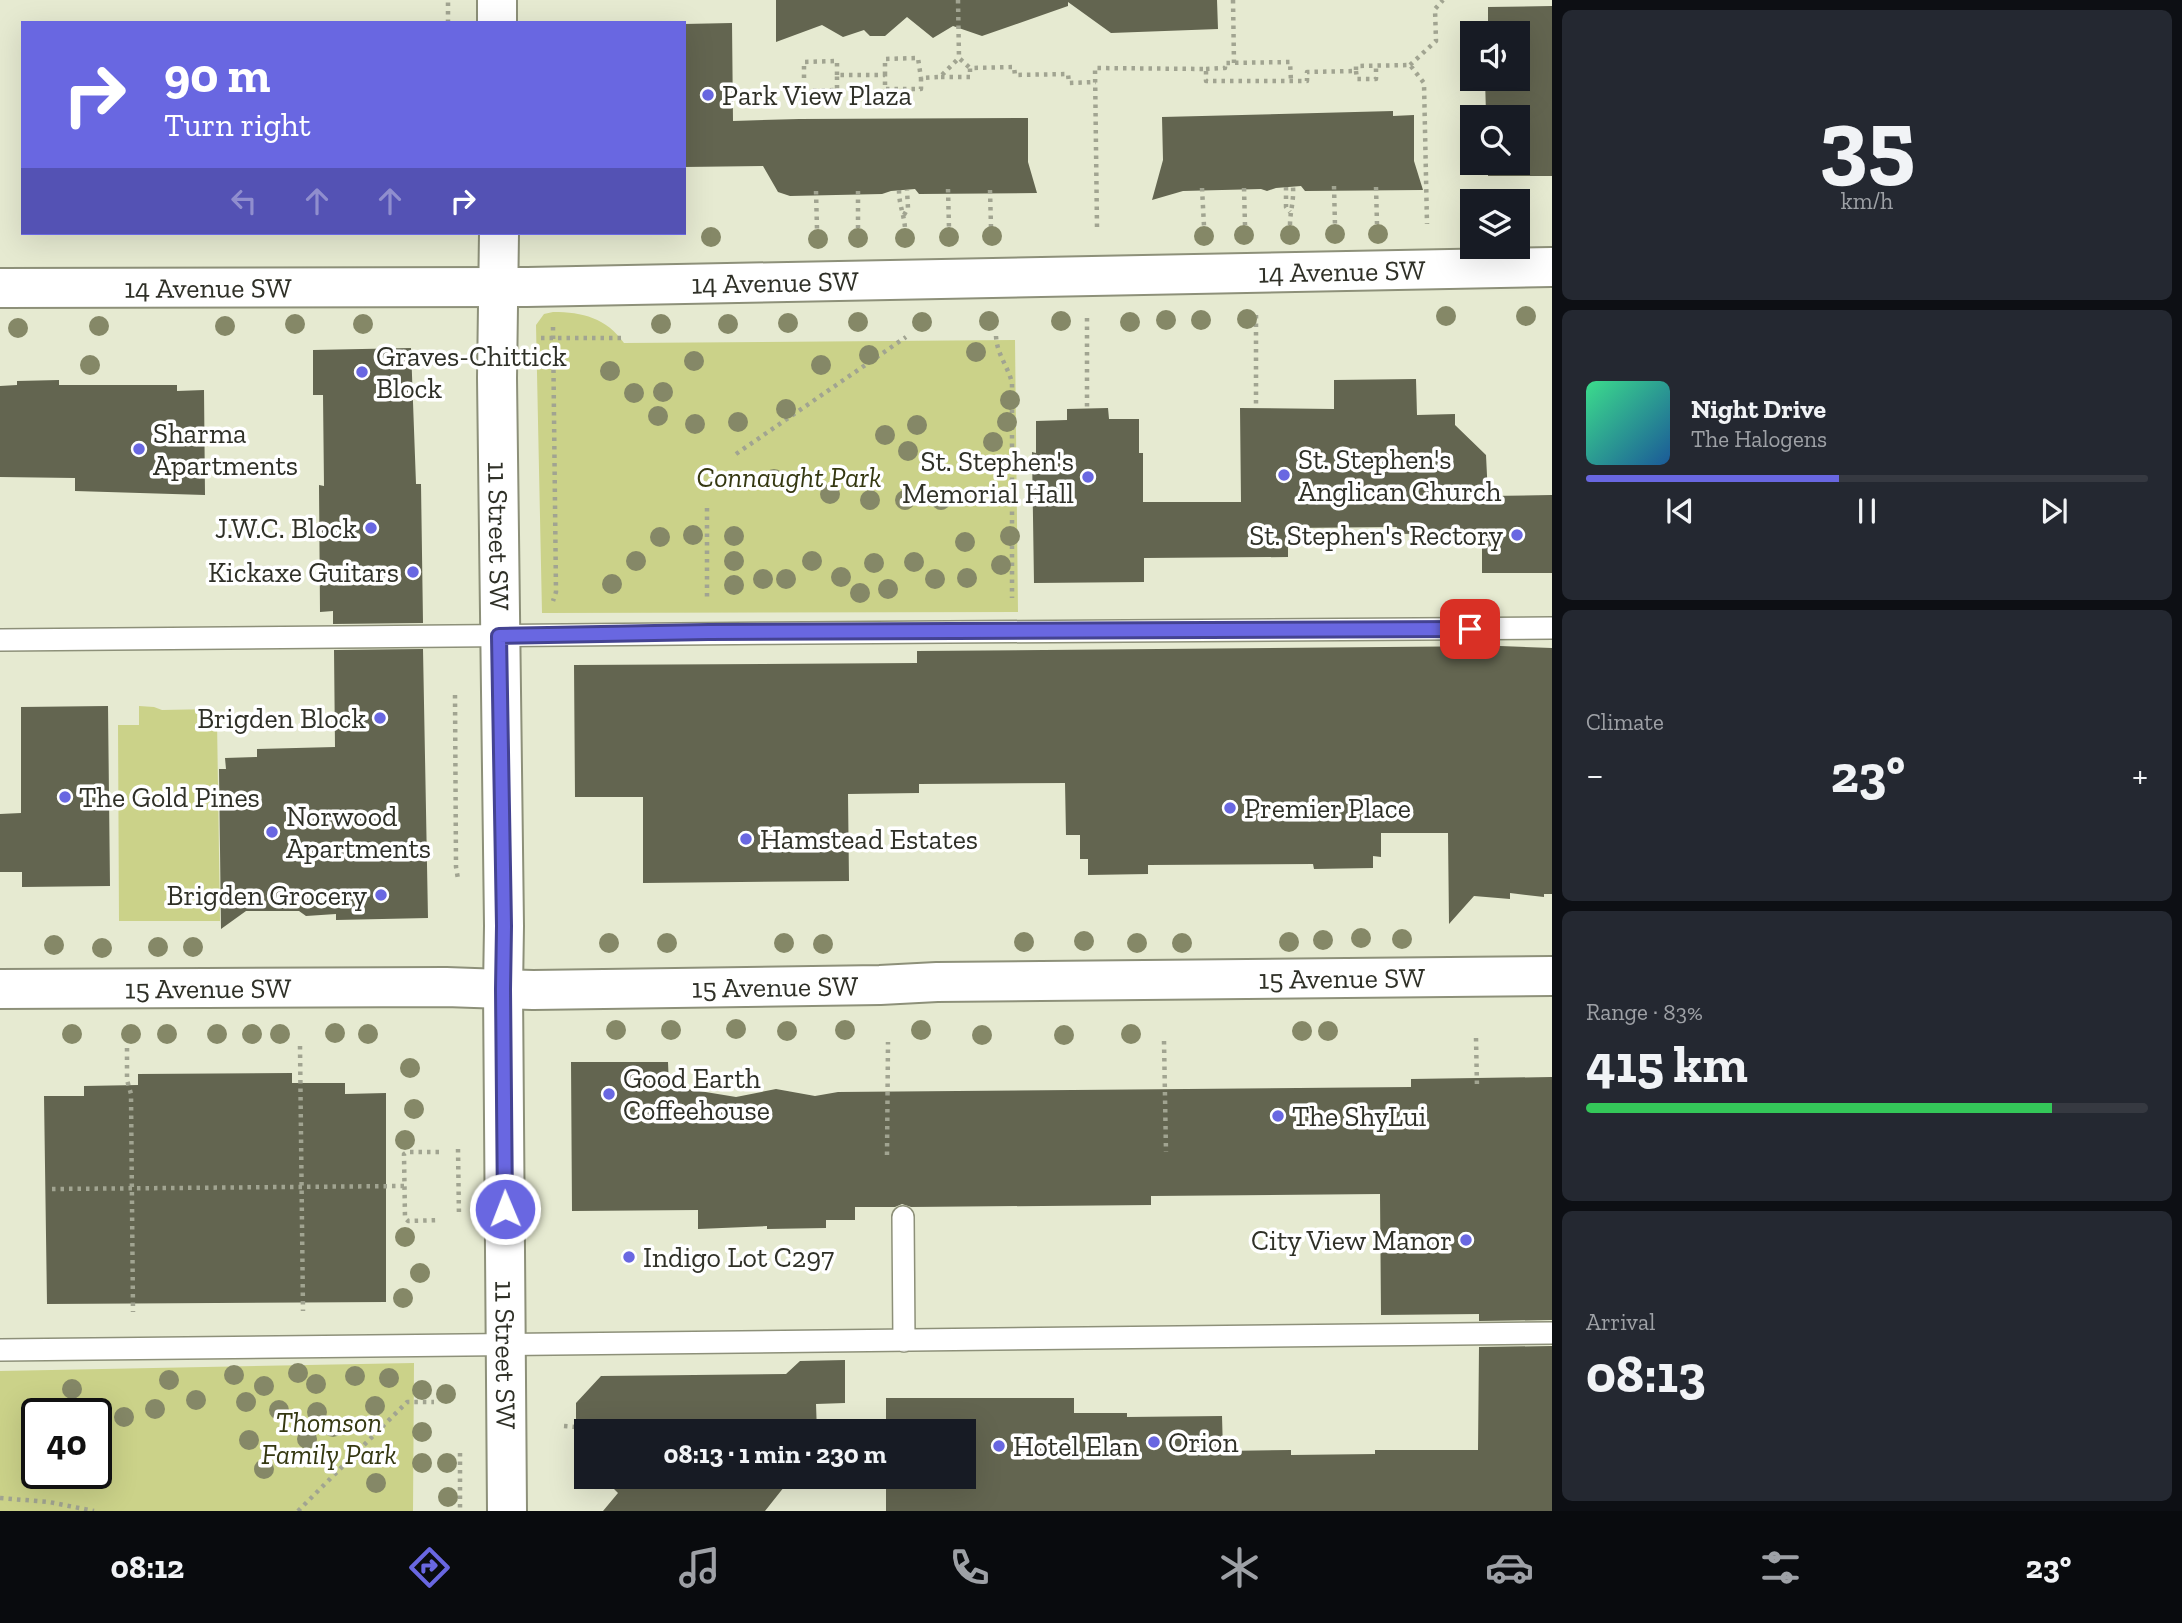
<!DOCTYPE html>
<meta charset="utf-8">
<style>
body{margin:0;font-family:"Zilla Slab",serif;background:#242831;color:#f1f3f6;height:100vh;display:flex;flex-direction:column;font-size:26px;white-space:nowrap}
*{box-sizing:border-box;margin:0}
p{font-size:23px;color:#9ea1a6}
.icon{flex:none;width:38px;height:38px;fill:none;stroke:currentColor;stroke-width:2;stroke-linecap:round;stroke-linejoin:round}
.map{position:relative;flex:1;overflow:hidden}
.drawer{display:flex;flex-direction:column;gap:10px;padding:10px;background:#0d0f14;width:630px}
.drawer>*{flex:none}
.guide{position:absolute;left:21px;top:21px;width:665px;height:214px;border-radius:0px;box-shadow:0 7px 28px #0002;background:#6967e1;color:#fff;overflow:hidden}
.fabs{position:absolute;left:1460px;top:21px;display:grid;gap:14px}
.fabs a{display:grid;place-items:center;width:70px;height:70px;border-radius:0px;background:#171b24;box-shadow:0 7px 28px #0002;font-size:35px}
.speed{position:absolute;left:21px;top:1398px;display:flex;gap:14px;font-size:35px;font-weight:700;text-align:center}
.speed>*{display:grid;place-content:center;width:91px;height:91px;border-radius:50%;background:#171b24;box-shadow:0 7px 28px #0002;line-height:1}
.speed .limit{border:4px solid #111;border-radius:10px;background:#fff;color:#111}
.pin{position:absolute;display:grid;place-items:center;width:60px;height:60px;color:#fff;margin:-30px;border-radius:14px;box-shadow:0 4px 10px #0006}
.me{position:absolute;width:77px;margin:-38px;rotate:359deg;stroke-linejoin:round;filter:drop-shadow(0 0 5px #0008)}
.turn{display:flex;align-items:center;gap:24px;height:147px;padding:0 28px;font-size:32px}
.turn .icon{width:91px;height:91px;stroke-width:2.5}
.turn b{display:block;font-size:49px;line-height:60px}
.lanes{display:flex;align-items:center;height:66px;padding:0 28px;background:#0003;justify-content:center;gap:35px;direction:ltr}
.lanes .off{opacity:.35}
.big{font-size:52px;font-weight:700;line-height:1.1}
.drawer .tile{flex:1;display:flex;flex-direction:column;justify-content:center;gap:10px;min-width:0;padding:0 24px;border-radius:10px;background:#242831}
.drawer .dial{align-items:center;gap:0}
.dial b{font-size:91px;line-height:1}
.song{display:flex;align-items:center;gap:21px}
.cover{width:84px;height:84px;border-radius:10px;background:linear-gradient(135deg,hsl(150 70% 55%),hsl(210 70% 35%))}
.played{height:7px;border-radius:4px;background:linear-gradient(90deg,#6967e1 45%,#363941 45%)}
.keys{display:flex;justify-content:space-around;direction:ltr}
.heat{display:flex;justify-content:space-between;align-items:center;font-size:38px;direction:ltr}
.charge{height:10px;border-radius:5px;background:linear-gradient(90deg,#34c759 83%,#363941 0)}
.trip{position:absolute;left:574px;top:1419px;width:402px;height:70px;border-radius:0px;background:#171b24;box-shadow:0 7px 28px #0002;font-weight:700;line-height:70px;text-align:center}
.tabs{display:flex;height:112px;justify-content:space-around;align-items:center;background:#090b0e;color:#9ea1a6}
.tabs .icon{width:49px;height:49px}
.tabs .selected{color:#6967e1}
.tabs b{font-size:32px;color:#f1f3f6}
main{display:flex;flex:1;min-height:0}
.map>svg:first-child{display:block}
</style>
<main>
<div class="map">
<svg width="1552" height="1511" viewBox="0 0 1552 1511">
<rect width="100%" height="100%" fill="#e6ead1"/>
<path fill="#cbd289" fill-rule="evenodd" d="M553 312C583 312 606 318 624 343L1015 340 1018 612 542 613 536 325 544 314Z
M139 706 154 707 162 710 212 709 217 720 220 921H119L118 725H139Z
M414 1363 413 1511H0V1371ZM37 1414H96V1474H37Z"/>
<path fill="#636550" d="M776 0H1217L1218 29 1111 33 1068 2V6L982 36 953 26 933 38 907 17 885 36H870L864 30 843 37 822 25 776 42Z
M1552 6V176H1488V163H1517V117H1488V114H1486L1485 79H1517V33H1485V30H1488V7Z
M732 23 733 121 799 119 1028 118V162L1037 193 919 194 915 189 891 191 882 194 790 196 778 192 763 166 684 167V24Z
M1393 111V116L1414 115V161L1423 190 1305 191 1301 186 1276 188 1267 191 1261 189 1183 191 1152 200 1163 160 1162 117Z
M411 348 416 484H421L423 623 333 624V611L320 612 319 485 324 486 323 395H313V350Z
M1416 379 1417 415 1455 414V425L1486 455 1488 496 1552 495V573H1482V533L1396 534 1397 527 1288 528V557L1144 558V582L1034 583 1032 452 1036 453V421L1067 420V409L1108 408 1109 419H1139V453H1143V502H1241L1240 408 1334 409V380Z
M59 380V385H177V391L204 390 205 495 75 491V478L0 477V386L17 385V381Z
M1500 646 1552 648V894H1544V897L1510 893V899L1474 896 1449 924 1448 833H1381V857L1373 856V868L1314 869 1313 864 1148 865V874L1088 875V859H1080V835H1066L1065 783 919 784V793L848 794 849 881 643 883V797H575L574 665 917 663V651Z
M423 649 428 918 336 920V914L306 916 299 911H246L221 929 219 769H226L225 758 257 757V749L335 747 334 650Z
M108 706 110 886 22 887V872H0V814L21 813V707Z
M571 1062H668L669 1086 736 1097 776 1089 815 1096 838 1092 1411 1087V1079L1552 1077V1320L1479 1321V1314L1381 1315 1380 1194 1151 1196V1205L911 1207 902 1204 895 1207H855V1220H826V1228L767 1229V1226L698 1229V1210L572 1211Z
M292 1073V1083H345V1094L386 1093V1302L47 1304 44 1096H84V1086L138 1085V1074Z
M1552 1346V1511H886V1477H964V1432H886V1398H1074V1413H1127V1417L1222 1416 1223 1451 1291 1450V1455L1375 1454V1450H1478L1479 1347Z
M845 1360V1403L816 1404 817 1432H586V1461L576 1451V1403L601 1376 786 1374 800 1361Z
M602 1477H792L765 1511H603L618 1493Z"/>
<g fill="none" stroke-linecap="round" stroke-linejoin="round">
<g stroke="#8d9079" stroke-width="24">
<path id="lane" d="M0 640C517 635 1035 631 1552 628
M903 1217 904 1341
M0 1350 1552 1333"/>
</g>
<g stroke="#8d9079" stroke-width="42">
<g id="street">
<path id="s1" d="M0 288 527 287 1552 267"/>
<path id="s2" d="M0 989 446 987 533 990 880 985 937 982 1552 976"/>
</g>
</g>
<g stroke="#8d9079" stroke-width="42">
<g id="secondary">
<path d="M497 0V23"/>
<path id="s3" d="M499 233 497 378 504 926 503 989 507 1511"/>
</g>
</g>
<path stroke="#a1a491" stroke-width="4.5" stroke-dasharray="3.5 5" stroke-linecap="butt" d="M958 0 959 58 970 68
M1233 0 1234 63
M448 23V0
M1410 65 1436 41 1435 9 1443 0
M1206 69 1225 68V63L1290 62 1291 81
M1356 71 1357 79H1376V66
M837 75V61L804 62V91L837 90V75H885V89H921V78L940 77 959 58
M885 75V59L918 58 921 78
M941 77H970V68L1014 67 1015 75 1068 74 1069 83 1096 82
M1334 186 1335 225
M1286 187V207L1290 212
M1376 187 1377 224
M1202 188 1204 226
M1244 188 1245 225
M948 189 949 228
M899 190C899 205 904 214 905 228
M990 190 991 227
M816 191 817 229
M858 191V228
M904 215 908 208 907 190
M1290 225C1290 212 1294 201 1293 187
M1097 227 1095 68 1206 69V81H1307V72L1356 71V66L1410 65 1424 83 1427 224
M1256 315V408
M1087 318V408
M553 327 556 592 553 601
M996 336C997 355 1008 366 1012 383V598
M541 338H621
M736 454 906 337
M707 508V601
M455 695 456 867 458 879
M1476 1038 1477 1087
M1164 1041 1166 1152
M300 1046 303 1311
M127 1048V1080L131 1094 133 1312
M458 1149 459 1217
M439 1152H407L404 1154 405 1218 408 1221 440 1220
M887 1155 888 1042
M52 1189 405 1186
M564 1426 576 1427
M460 1453V1511
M0 1498 49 1502 94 1511
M298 1511 407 1402H434"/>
<use href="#lane" stroke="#fff" stroke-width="21"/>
<use href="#street" stroke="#fff" stroke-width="38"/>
<use href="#secondary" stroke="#fff" stroke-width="38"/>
</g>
<g fill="#858867">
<circle cx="1335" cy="234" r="10"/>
<circle cx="1378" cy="234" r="10"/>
<circle cx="1244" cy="235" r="10"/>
<circle cx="1290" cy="235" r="10"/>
<circle cx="992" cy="236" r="10"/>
<circle cx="1204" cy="236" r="10"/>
<circle cx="711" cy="237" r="10"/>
<circle cx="949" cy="237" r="10"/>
<circle cx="858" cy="238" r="10"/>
<circle cx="905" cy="238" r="10"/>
<circle cx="818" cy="239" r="10"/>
<circle cx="1446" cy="316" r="10"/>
<circle cx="1526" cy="316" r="10"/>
<circle cx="1247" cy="319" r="10"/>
<circle cx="1166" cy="320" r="10"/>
<circle cx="1201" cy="320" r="10"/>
<circle cx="989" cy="321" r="10"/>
<circle cx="1061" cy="321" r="10"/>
<circle cx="858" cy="322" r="10"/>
<circle cx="922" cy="322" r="10"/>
<circle cx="1130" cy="322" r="10"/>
<circle cx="788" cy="323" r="10"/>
<circle cx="295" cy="324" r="10"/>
<circle cx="363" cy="324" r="10"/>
<circle cx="661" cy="324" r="10"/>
<circle cx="728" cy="324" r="10"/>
<circle cx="99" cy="326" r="10"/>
<circle cx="225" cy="326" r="10"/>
<circle cx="18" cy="328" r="10"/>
<circle cx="976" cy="352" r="10"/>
<circle cx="869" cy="355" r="10"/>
<circle cx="694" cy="361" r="10"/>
<circle cx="90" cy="365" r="10"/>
<circle cx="821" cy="365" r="10"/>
<circle cx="610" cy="371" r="10"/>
<circle cx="663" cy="392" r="10"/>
<circle cx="634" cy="393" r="10"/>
<circle cx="1010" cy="400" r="10"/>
<circle cx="786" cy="409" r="10"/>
<circle cx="658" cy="416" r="10"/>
<circle cx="738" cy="422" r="10"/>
<circle cx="1007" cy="422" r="10"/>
<circle cx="695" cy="424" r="10"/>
<circle cx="917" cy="425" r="10"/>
<circle cx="885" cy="435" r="10"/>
<circle cx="993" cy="442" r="10"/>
<circle cx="908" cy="451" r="10"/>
<circle cx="774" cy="479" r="10"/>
<circle cx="830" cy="494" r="10"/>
<circle cx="870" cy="500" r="10"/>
<circle cx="905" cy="500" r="10"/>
<circle cx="941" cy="500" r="10"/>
<circle cx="693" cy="535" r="10"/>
<circle cx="734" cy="536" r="10"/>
<circle cx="1010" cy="536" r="10"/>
<circle cx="660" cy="537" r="10"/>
<circle cx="965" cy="542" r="10"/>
<circle cx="636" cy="561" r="10"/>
<circle cx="734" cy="561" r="10"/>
<circle cx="812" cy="561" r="10"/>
<circle cx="914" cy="562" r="10"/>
<circle cx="874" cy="563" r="10"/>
<circle cx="1001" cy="565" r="10"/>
<circle cx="841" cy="577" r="10"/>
<circle cx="967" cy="578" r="10"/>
<circle cx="763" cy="579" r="10"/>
<circle cx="786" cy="579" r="10"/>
<circle cx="935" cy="579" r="10"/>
<circle cx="612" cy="584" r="10"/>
<circle cx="734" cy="585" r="10"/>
<circle cx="888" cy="589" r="10"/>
<circle cx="860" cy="593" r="10"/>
<circle cx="1361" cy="938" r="10"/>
<circle cx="1402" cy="939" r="10"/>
<circle cx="1323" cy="940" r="10"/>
<circle cx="1084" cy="941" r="10"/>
<circle cx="1024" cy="942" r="10"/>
<circle cx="1289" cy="942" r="10"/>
<circle cx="609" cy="943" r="10"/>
<circle cx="667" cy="943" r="10"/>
<circle cx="784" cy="943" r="10"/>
<circle cx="1137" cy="943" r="10"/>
<circle cx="1182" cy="943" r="10"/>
<circle cx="823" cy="944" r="10"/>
<circle cx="54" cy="945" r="10"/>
<circle cx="158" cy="947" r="10"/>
<circle cx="193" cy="947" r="10"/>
<circle cx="102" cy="948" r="10"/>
<circle cx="736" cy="1029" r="10"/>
<circle cx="616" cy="1030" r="10"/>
<circle cx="671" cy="1030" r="10"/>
<circle cx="845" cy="1030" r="10"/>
<circle cx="921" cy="1030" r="10"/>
<circle cx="787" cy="1031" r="10"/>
<circle cx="1302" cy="1031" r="10"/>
<circle cx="1328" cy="1031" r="10"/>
<circle cx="335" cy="1033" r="10"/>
<circle cx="72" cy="1034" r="10"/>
<circle cx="131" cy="1034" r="10"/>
<circle cx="167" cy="1034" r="10"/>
<circle cx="217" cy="1034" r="10"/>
<circle cx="252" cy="1034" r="10"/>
<circle cx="280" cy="1034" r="10"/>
<circle cx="368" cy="1034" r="10"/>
<circle cx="1131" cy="1034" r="10"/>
<circle cx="982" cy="1035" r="10"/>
<circle cx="1064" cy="1035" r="10"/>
<circle cx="410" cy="1068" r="10"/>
<circle cx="414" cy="1109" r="10"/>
<circle cx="405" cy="1140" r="10"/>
<circle cx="405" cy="1237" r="10"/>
<circle cx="420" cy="1273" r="10"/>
<circle cx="403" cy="1298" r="10"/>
<circle cx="298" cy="1373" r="10"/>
<circle cx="234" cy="1375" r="10"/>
<circle cx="355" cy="1376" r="10"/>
<circle cx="389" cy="1378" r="10"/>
<circle cx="169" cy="1380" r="10"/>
<circle cx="316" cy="1384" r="10"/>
<circle cx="264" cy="1386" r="10"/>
<circle cx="72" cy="1389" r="10"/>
<circle cx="422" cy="1390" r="10"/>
<circle cx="446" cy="1394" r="10"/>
<circle cx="196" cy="1400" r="10"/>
<circle cx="246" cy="1402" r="10"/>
<circle cx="375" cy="1406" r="10"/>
<circle cx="155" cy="1409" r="10"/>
<circle cx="279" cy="1410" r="10"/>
<circle cx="317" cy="1412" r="10"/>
<circle cx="124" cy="1417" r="10"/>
<circle cx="333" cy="1427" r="10"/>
<circle cx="422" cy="1432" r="10"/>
<circle cx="307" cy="1439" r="10"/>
<circle cx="249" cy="1440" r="10"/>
<circle cx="422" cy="1463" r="10"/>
<circle cx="447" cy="1463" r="10"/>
<circle cx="264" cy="1469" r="10"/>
<circle cx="376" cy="1483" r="10"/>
<circle cx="448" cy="1497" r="10"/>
</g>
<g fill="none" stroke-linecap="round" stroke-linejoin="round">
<g stroke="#444392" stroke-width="18">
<path id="route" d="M505 1209 503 989 504 926 499 636 708 632 1470 629"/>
</g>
<use href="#route" stroke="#6967e1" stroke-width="12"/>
</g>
<g fill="#6967e1" stroke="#fff" stroke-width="2.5">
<circle cx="708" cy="95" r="7"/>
<circle cx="362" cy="372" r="7"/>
<circle cx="139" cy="449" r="7"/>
<circle cx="1284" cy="475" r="7"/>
<circle cx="1088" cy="477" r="7"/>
<circle cx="371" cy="528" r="7"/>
<circle cx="1517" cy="535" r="7"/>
<circle cx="413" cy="572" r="7"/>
<circle cx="380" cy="718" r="7"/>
<circle cx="65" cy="797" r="7"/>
<circle cx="1230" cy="808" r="7"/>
<circle cx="272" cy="832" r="7"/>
<circle cx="746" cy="839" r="7"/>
<circle cx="381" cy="895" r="7"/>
<circle cx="609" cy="1094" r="7"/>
<circle cx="1278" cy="1116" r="7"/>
<circle cx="1466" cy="1240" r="7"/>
<circle cx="629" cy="1257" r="7"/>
<circle cx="1154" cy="1442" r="7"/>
<circle cx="999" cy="1446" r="7"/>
</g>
<g text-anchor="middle" stroke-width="7" stroke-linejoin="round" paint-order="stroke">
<g font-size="28" fill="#2f3027" stroke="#fff" text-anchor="start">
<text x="722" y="105">Park View Plaza</text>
<text x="376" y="366">Graves-Chittick<tspan x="376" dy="32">Block</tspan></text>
<text x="153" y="443">Sharma<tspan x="153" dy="32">Apartments</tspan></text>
<text x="1298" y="469">St. Stephen's<tspan x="1298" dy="32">Anglican Church</tspan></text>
<text x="1074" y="471" text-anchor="end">St. Stephen's<tspan x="1074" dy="32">Memorial Hall</tspan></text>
<text x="357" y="538" text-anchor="end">J.W.C. Block</text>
<text x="1503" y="545" text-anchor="end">St. Stephen's Rectory</text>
<text x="399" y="582" text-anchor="end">Kickaxe Guitars</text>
<text x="366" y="728" text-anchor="end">Brigden Block</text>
<text x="79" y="807">The Gold Pines</text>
<text x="1244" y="818">Premier Place</text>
<text x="286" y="826">Norwood<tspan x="286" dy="32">Apartments</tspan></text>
<text x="760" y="849">Hamstead Estates</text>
<text x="367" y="905" text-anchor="end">Brigden Grocery</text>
<text x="623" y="1088">Good Earth<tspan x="623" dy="32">Coffeehouse</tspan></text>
<text x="1292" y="1126">The ShyLui</text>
<text x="1452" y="1250" text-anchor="end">City View Manor</text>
<text x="643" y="1267">Indigo Lot C297</text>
<text x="1168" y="1452">Orion</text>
<text x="1013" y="1456">Hotel Elan</text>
</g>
<g font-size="28" fill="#2f3027" stroke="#fff">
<text dy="10" stroke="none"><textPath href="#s1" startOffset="1342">14 Avenue SW</textPath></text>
<text dy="10" stroke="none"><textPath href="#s1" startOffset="775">14 Avenue SW</textPath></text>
<text dy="10" stroke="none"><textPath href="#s1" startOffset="208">14 Avenue SW</textPath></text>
<text dy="10" stroke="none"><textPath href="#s3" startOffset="303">11 Street SW</textPath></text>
<text dy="10" stroke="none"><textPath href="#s2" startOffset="1342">15 Avenue SW</textPath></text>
<text dy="10" stroke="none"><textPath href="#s2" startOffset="775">15 Avenue SW</textPath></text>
<text dy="10" stroke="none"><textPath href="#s2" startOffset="208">15 Avenue SW</textPath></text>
<text dy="10" stroke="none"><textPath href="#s3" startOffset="1122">11 Street SW</textPath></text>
</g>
<g font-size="28" font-style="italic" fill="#353811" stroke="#fff">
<text x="789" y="487">Connaught Park</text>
<text x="329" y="1432">Thomson<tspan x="329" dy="32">Family Park</tspan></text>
</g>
</g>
</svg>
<div class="fabs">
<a><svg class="icon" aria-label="sound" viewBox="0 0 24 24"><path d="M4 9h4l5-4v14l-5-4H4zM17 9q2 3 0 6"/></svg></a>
<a><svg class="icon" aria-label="search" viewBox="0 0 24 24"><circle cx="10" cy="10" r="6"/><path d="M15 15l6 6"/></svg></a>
<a><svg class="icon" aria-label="layers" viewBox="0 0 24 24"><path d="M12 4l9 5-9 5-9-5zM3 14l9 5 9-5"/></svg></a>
</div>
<div class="speed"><div class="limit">40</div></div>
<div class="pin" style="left:1470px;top:629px;background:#d93025"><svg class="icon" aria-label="arrive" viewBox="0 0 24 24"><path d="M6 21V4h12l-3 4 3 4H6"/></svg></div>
<svg class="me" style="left:505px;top:1209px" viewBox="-20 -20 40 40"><circle r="17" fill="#6967e1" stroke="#fff" stroke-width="3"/><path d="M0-11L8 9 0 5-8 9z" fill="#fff"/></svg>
<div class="trip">08:13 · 1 min · 230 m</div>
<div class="guide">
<div class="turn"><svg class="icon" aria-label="right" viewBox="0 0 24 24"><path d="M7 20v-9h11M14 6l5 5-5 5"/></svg><div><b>90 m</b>Turn right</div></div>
<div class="lanes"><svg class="icon off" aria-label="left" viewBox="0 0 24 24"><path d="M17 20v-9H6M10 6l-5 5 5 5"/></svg><svg class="icon off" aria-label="ahead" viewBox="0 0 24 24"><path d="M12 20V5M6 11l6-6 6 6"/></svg><svg class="icon off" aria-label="ahead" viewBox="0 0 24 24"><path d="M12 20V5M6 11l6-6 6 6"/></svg><svg class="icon" aria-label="right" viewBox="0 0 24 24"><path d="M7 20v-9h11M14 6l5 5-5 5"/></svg></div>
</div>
</div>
<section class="drawer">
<div class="tile dial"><b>35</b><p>km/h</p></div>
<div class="tile">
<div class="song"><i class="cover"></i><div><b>Night Drive</b><p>The Halogens</p></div></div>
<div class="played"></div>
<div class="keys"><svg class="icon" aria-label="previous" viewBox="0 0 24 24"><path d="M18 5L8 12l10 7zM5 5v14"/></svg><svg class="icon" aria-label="pause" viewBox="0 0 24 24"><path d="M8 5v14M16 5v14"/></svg><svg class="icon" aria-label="next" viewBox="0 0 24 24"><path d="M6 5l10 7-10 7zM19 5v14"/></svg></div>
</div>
<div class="tile"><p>Climate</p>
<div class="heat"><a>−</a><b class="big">23°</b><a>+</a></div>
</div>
<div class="tile"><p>Range · 83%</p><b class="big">415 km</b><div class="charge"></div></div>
<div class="tile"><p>Arrival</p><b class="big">08:13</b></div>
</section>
</main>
<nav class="tabs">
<b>08:12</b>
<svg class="icon selected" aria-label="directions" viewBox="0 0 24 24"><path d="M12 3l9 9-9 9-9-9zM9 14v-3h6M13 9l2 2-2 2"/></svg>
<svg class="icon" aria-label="music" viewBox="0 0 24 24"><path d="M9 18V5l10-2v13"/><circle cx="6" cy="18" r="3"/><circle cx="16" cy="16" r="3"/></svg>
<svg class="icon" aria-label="phone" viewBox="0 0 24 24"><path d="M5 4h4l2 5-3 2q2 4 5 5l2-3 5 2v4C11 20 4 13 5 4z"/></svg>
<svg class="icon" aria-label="climate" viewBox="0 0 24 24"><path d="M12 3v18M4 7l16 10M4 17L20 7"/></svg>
<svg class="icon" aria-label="car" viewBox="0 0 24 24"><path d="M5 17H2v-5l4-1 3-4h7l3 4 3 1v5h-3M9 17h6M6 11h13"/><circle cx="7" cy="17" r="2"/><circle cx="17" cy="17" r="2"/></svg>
<svg class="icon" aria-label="filters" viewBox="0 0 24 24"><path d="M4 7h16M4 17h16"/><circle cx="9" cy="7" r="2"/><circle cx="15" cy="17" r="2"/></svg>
<b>23°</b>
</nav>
